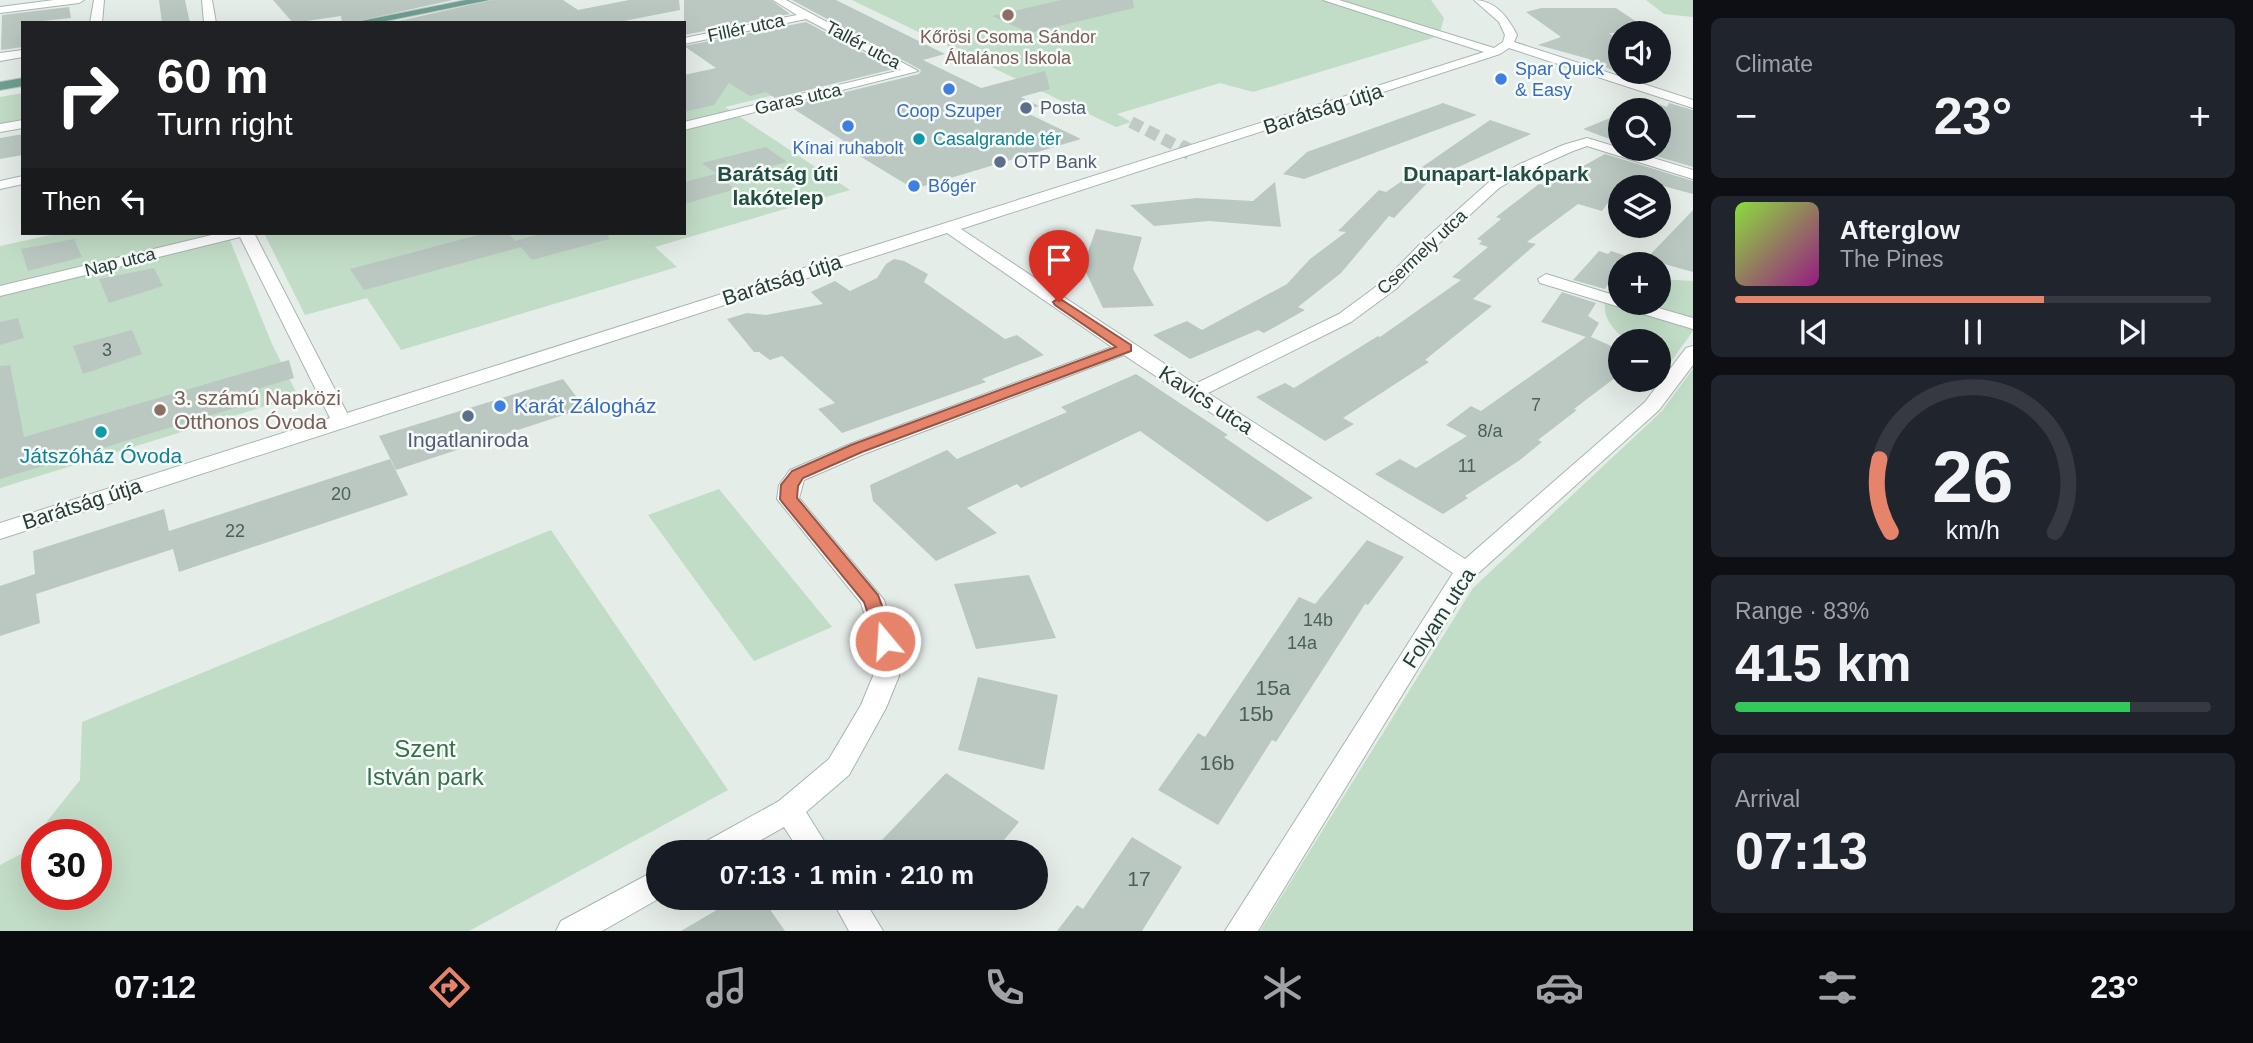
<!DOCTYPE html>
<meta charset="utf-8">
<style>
body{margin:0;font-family:Helvetica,sans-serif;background:#20242c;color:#f1f3f6;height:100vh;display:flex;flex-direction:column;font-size:26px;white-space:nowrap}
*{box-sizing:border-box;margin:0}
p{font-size:23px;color:#9ea1a6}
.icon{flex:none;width:38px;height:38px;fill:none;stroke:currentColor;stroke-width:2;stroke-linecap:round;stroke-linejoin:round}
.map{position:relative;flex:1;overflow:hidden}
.drawer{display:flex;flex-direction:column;gap:18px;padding:18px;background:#0d0f14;width:560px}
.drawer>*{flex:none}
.hud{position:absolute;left:21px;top:21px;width:665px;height:214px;border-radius:0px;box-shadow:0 7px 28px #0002;background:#202124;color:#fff;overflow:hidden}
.buttons{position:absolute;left:1608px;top:21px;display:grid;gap:14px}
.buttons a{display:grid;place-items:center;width:63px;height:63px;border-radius:50%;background:#171b24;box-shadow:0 7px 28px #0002;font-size:35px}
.speed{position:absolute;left:21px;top:819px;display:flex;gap:14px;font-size:35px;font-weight:700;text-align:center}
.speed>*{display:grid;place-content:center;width:91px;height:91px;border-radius:50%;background:#171b24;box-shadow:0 7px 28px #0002;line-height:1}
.speed .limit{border:10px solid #d22;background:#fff;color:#111}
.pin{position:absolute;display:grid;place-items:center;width:60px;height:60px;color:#fff;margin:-72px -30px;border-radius:50% 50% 50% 0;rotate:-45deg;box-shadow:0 0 7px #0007}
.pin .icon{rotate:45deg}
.me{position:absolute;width:77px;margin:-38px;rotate:342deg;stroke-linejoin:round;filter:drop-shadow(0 0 5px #0008)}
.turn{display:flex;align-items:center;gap:24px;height:147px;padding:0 21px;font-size:32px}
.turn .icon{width:91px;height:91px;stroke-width:2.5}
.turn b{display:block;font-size:49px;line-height:60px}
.then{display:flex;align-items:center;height:66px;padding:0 21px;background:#0003;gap:14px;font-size:26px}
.big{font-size:52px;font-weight:800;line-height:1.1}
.drawer .widget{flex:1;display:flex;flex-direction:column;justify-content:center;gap:10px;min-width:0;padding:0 24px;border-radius:10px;background:#20242c}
.drawer .dial{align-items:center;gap:0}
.dial svg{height:182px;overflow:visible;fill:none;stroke:#363941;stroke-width:7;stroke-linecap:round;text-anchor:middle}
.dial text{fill:#f1f3f6;stroke:none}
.song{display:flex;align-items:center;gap:21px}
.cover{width:84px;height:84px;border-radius:10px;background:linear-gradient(135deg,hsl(90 70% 55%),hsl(310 70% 35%))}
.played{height:7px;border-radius:4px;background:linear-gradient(90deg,#e6846b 65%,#363941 65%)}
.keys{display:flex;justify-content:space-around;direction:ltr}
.heat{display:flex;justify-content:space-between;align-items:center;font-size:38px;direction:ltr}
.charge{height:10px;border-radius:5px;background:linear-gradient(90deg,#34c759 83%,#363941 0)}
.trip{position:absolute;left:646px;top:840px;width:402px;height:70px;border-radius:35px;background:#171b24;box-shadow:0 7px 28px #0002;font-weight:800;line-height:70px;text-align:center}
.dock{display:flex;height:112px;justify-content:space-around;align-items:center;background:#090b0e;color:#9ea1a6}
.dock .icon{width:49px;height:49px}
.dock .current{color:#e6846b}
.dock b{font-size:32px;color:#f1f3f6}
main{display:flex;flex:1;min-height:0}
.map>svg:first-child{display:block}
</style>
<main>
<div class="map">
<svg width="1693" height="931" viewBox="0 0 1693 931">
<rect width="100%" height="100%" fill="#e5ede9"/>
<path fill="#c1dcc7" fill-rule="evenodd" d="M852 0H1431L1444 18 1439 36 1253 92 1220 83 1117 114 1131 122 1116 127Z
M1646 0H1693V17L1664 14Z
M869 72 725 107 850 190 655 247 677 267 401 350 367 298 305 315 264 233H684V86Z
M23 93V123L0 128V97Z
M60 233H227L272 344 298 396 0 488V246Z
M1659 279 1693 281V331L1669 364 1659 360V341H1627C1610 327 1600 315 1607 292L1620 285V303H1659Z
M1693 369V931H1260L1473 588 1662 411Z
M719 489 832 627 754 661 648 515Z
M551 530 728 790 469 931H0V865L21 854 80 780 82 722ZM37 835H96V894H37Z"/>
<path fill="#bbc8c2" d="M159 0H185L190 23H162Z
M273 0H453L349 23H342L341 16 293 23Z
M492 0H563L578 10 629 0H679L680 10 614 23H390Z
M684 0H771L790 14 684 35Z
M792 0H836L945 54 923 60 981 88 1045 71 1050 89 1021 97 1039 106 1023 111 1081 139 914 189 838 143 844 141 789 106 919 74 921 70Z
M1061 0H1133L1134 8 1030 33 992 16Z
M69 7 71 18 23 23V47L1 50 2 15Z
M1541 8H1616L1653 33H1609L1620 42V74L1589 59 1538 45 1561 37 1526 12Z
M806 22 894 69 775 98 766 92 750 96 729 83 714 105 684 112V75L716 68 684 46Z
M1443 103 1477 115 1304 179 1283 174 1307 152Z
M1669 103 1693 110V167L1632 149H1659V104L1667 107Z
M1620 114V143L1583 129Z
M1490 120 1531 134 1430 180 1394 218 1389 216 1341 273 1298 307 1305 310 1264 333 1258 330 1190 359 1153 335 1187 321 1202 330 1287 284 1310 259 1346 232 1338 231 1379 190 1386 192Z
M23 134V155L0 159V138Z
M766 147 787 162 723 179 702 163Z
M1605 154 1693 181V194L1633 178 1620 187 1602 211 1578 204 1527 242 1536 244 1473 299 1492 306 1425 360 1429 362 1343 418 1354 424 1325 441 1256 397 1285 383 1294 388 1378 336 1380 337 1461 280 1452 277 1488 247 1479 244 1482 241 1477 239 1501 219 1496 217 1539 184 1545 185 1550 180 1557 182 1570 168 1576 170Z
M715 174 736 189 684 204V182Z
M1275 182 1281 227 1209 221 1154 226 1130 205 1197 198 1253 201Z
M1693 210V272L1646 259Z
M1096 229 1142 237 1133 269 1154 306 1103 308 1083 266Z
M486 233H508L515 241 544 233H608L609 239 532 260 521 247 364 290 350 269Z
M74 239 82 257 28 271 21 249Z
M1599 251 1608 254 1611 251 1636 259 1631 264H1620V276L1614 283 1610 281 1605 289 1573 280Z
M894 259 904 261 928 274 924 282 1005 339 1017 335 1044 355 982 379 986 382 842 433 818 409 835 403 782 356 770 360 759 352H754L727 319 747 313 766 315 823 304 811 292 835 281 850 291 877 278 886 264Z
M154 268 163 286 109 303 99 279Z
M1562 292 1596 303 1588 316 1599 323 1591 337 1620 350V374L1574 409 1577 410 1538 440 1542 442 1520 460 1465 496 1468 498 1443 514 1375 474 1400 459 1416 468 1467 436 1446 425 1471 406 1481 411 1586 337 1541 322Z
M18 318 24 338 0 345V322Z
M132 330 142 354 83 374 73 346Z
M289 360 294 378 234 396 238 407 0 479V366L10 365 24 437Z
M1136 374 1228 435 1224 437 1313 498 1267 522 1140 431 1021 488 1017 484 967 508 997 533 936 561 873 501 870 485 947 450 957 459 1067 412 1061 407Z
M563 379 585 408 396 470 379 436Z
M390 459 408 495 179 572 173 549 36 594 40 623 0 636V586L35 574 33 551 164 509 169 531Z
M1367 540 1404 557 1368 605 1365 604 1276 742 1272 740 1218 825 1158 790 1198 733 1205 737 1299 597 1315 604Z
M1029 575 1056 638 976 649 954 584Z
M978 677 1058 695 1044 770 958 750Z
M946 773 1019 822 994 852H899L882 840Z
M1132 837 1182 867 1142 931H1057L1077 905 1083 909Z
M737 898H762L785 931H681Z"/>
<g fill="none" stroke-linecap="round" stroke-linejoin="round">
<path stroke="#bfcac5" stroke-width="12" stroke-dasharray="12 6" stroke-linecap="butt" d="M1131 122 1183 149"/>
<path stroke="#bfcac5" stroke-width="16" stroke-dasharray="16 8" stroke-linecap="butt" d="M1180 147 1190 152"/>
<g stroke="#a8b5b0" stroke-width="2">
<path id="minor" d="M54 0H84L79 3 0 13V7Z
M94 0H104L102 23H90Z
M202 0H212L216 23H204Z
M773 0H786L918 71 684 130V122L901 70 806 19 684 44V38L797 15Z
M1323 0H1339L1494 48 1503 42 1505 35 1499 22 1474 0C1495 0 1508 17 1517 35L1514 42 1693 100V108L1509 48 1500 54 961 229 1195 384 1339 314 1385 280 1423 241 1489 182 1518 165 1563 145 1587 138 1693 170V179L1587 146 1573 151 1528 171 1499 188 1435 247 1397 288 1351 322 1208 393 1465 559 1645 402 1686 348 1693 346V365L1659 410 1474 577 1258 931H1225L1453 573 1124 355 864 454 804 480 799 498 884 600 897 641 899 676 886 708 849 775 806 812 831 852H800L784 827 740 852H698L703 843 779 801 829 759 861 705 873 676V641L861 603 777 499 779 485 790 470 850 444 1112 347 947 233 0 539V523L330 418 240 237 0 296V286L220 233H254L347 413 1484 52Z
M23 50V57L0 61V53Z
M23 120V128L0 132V124Z
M23 176V184L0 189V181Z
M1546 274 1620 297V303H1641L1693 318V329L1540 283 1538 279Z
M658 869 660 898 602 931H556L561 921Z
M831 898H863L883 931H849Z"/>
</g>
<g stroke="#c2c9c7" stroke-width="2">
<path id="major" d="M466 0H489L376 23H351Z
M23 78V86L0 90V82Z"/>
</g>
<use href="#minor" fill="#fff" fill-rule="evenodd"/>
<use href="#major" fill="#6e9f90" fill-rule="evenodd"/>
</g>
<path fill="#e6846b" stroke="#965646" stroke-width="2" d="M1059 298 1131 345V351L862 452 803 478 798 486 797 498 878 595 895 641 892 646H879L864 602 782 502 780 499 781 485 792 471 851 445 1116 347 1055 305 1053 302Z"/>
<g fill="#8d6e63" stroke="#f6faf8" stroke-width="2.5">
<circle cx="1008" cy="15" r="7"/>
<circle cx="160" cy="410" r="7"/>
</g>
<g fill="#3f7fe0" stroke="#f6faf8" stroke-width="2.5">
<circle cx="1501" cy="79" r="7"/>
<circle cx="949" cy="89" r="7"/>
<circle cx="848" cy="126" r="7"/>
<circle cx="914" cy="186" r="7"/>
<circle cx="500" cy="406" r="7"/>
</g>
<g fill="#5c6f8a" stroke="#f6faf8" stroke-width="2.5">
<circle cx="1026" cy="108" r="7"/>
<circle cx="1000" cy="162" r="7"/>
<circle cx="468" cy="416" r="7"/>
</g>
<g fill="#0f9aa8" stroke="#f6faf8" stroke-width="2.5">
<circle cx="919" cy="139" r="7"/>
<circle cx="101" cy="432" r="7"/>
</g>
<g text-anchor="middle" stroke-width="5" stroke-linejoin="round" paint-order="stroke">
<g font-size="18" fill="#263e36" stroke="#f6faf8">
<text transform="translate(746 28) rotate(-12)" y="6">Fillér utca</text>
<text transform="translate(863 45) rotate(28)" y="6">Tallér utca</text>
<text transform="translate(798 99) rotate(-13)" y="6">Garas utca</text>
<text transform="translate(1422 252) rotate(-43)" y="6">Csermely utca</text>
<text transform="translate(120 262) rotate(-14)" y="6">Nap utca</text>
</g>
<g font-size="18" fill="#785e54" stroke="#f6faf8">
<text x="1008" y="43">Kőrösi Csoma Sándor<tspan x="1008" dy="21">Általános Iskola</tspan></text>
</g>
<g font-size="18" fill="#366cbe" stroke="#f6faf8" text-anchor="start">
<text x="1515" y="75">Spar Quick<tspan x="1515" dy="21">&amp; Easy</tspan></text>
<text x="949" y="117" text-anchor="middle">Coop Szuper</text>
<text x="848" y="154" text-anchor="middle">Kínai ruhabolt</text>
<text x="928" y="192">Bőgér</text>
</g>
<g font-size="18" fill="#4e5e75" stroke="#f6faf8" text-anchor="start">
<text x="1040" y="114">Posta</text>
<text x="1014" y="168">OTP Bank</text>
</g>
<g font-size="18" fill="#0d838f" stroke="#f6faf8" text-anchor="start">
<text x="933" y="145">Casalgrande tér</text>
</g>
<g font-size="18" fill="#4b6059">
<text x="107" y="356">3</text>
<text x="1536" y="411">7</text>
<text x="1490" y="437">8/a</text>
<text x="1467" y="472">11</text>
<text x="341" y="500">20</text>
<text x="235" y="537">22</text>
<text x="1318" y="626">14b</text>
<text x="1302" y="649">14a</text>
</g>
<g font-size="21" fill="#263e36" stroke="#f6faf8">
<text transform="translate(1323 109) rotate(-18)" y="7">Barátság útja</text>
<text transform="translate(782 280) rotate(-18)" y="7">Barátság útja</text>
<text transform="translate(1206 400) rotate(33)" y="7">Kavics utca</text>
<text transform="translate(82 504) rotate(-18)" y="7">Barátság útja</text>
<text transform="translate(1439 618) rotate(-57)" y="7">Folyam utca</text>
</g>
<g font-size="21" font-weight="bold" fill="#234e42" stroke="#f6faf8">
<text x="778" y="181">Barátság úti<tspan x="778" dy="24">lakótelep</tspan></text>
<text x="1496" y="181">Dunapart-lakópark</text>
</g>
<g font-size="21" fill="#785e54" stroke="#f6faf8" text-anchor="start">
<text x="174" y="405">3. számú Napközi<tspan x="174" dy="24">Otthonos Óvoda</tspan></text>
</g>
<g font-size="21" fill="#366cbe" stroke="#f6faf8" text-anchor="start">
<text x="514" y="413">Karát Zálogház</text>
</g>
<g font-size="21" fill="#4e5e75" stroke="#f6faf8">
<text x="468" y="447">Ingatlaniroda</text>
</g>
<g font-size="21" fill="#0d838f" stroke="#f6faf8">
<text x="101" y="463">Játszóház Óvoda</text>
</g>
<g font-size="21" fill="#4b6059">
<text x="1273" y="695">15a</text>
<text x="1256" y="721">15b</text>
<text x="1217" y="770">16b</text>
<text x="1139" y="886">17</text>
</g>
<g font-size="24" fill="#337149" stroke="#f6faf8">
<text x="425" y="757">Szent<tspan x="425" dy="28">István park</tspan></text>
</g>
</g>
</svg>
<div class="buttons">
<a><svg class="icon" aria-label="sound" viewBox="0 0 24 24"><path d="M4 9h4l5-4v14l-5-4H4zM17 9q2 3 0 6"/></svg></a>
<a><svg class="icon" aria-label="search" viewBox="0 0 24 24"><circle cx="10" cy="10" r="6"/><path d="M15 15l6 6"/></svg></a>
<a><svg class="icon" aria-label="layers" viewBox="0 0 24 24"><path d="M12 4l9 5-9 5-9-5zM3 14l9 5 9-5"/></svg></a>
<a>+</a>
<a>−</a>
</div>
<div class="speed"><div class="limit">30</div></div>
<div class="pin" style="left:1059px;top:302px;background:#d93025"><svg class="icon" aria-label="arrive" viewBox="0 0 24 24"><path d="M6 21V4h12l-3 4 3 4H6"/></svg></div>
<svg class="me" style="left:885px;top:641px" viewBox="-20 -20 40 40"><circle r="17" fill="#e6846b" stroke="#fff" stroke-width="3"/><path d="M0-11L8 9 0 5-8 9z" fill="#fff"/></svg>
<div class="trip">07:13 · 1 min · 210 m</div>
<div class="hud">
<div class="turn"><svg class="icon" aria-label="right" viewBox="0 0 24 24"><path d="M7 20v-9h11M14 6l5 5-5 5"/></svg><div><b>60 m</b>Turn right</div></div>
<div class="then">Then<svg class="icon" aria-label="left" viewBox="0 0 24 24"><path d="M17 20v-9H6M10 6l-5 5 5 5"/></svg></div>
</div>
</div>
<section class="drawer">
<div class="widget"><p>Climate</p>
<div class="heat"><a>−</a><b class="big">23°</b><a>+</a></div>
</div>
<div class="widget">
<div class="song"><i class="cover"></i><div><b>Afterglow</b><p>The Pines</p></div></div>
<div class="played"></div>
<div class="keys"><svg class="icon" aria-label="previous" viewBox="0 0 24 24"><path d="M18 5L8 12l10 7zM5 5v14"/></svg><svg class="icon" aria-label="pause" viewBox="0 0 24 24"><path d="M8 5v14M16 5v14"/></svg><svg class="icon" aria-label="next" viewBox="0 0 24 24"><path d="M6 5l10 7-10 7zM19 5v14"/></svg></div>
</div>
<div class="widget dial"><svg viewBox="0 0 100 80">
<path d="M14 69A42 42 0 1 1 86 69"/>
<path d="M14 69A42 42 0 0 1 9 37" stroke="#e6846b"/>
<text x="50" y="56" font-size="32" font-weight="700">26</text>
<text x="50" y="72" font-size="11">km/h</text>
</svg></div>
<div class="widget"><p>Range · 83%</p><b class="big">415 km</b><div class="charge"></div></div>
<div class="widget"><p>Arrival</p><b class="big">07:13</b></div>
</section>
</main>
<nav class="dock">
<b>07:12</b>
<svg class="icon current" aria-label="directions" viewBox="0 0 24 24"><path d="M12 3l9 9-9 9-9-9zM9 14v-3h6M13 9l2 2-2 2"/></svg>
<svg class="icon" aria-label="music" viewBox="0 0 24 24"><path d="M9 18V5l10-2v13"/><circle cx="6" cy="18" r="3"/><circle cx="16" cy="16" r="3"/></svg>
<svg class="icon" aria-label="phone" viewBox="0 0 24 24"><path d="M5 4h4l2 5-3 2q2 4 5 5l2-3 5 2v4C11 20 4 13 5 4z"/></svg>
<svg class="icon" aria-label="climate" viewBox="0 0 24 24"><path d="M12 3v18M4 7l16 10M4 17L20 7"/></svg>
<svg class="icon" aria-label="car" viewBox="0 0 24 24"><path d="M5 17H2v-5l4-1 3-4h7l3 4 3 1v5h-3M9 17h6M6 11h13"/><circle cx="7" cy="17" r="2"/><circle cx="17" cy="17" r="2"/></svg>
<svg class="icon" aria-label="filters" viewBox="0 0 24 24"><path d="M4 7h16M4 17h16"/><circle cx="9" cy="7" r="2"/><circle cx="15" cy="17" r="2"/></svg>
<b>23°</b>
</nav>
